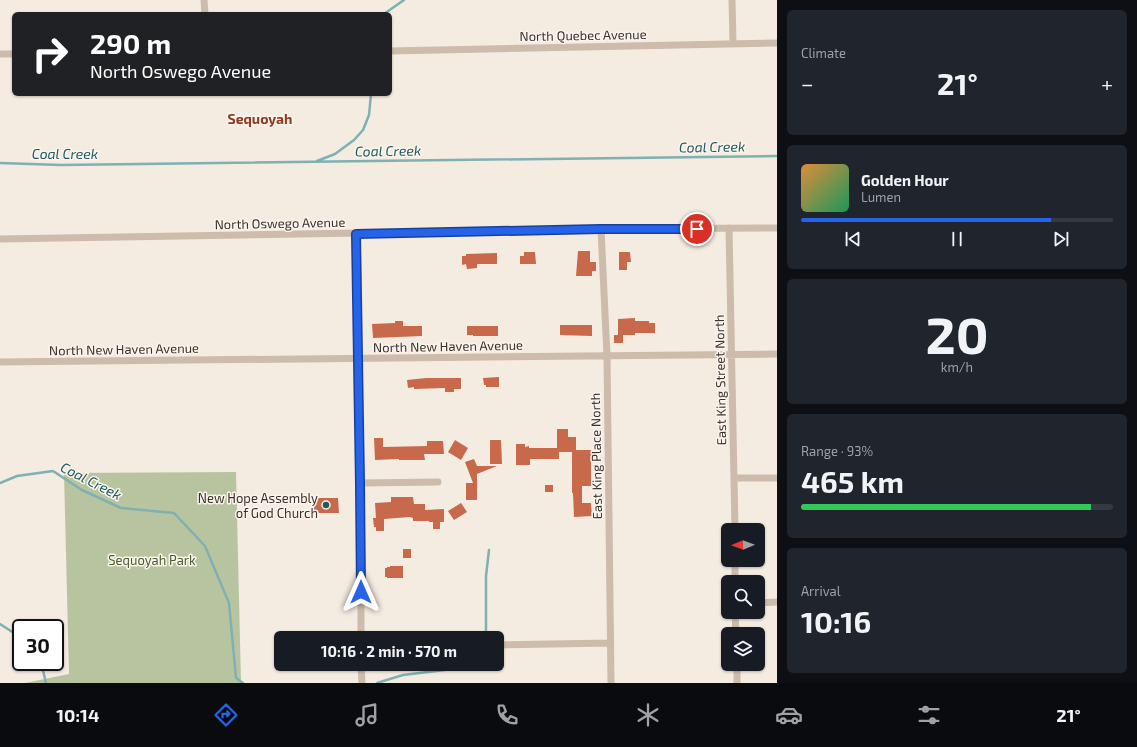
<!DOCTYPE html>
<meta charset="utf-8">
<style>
body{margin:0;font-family:"Exo 2",sans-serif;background:#20242c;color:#f1f3f6;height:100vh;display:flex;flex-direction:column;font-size:15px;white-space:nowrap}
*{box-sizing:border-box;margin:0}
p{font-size:13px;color:#9ea1a6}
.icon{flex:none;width:22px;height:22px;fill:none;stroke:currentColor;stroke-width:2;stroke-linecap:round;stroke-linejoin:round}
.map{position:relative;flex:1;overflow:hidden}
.side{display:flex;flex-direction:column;gap:10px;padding:10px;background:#0d0f14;width:360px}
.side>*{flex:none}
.banner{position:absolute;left:12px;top:12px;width:380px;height:84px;border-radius:6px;box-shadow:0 1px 3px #0004;background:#202124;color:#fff;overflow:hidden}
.needle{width:26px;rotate:269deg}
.buttons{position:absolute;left:721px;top:523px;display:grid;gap:8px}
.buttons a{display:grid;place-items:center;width:44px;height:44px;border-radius:6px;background:#171b24;box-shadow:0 1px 3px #0004;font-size:20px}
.speed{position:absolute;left:12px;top:619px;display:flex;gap:8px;font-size:20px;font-weight:700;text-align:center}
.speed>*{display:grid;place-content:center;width:52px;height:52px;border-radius:50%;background:#171b24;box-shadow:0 1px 3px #0004;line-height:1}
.speed .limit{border:2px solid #111;border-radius:6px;background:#fff;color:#111}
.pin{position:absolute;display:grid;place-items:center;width:34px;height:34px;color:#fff;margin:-17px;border:2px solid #fff;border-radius:50%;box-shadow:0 1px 4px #0007}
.me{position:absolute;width:44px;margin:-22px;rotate:0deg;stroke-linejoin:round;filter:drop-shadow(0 0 3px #0008)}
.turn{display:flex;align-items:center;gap:14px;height:84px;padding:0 12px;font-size:18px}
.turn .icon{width:52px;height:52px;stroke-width:2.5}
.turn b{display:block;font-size:28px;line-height:34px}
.big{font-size:30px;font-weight:700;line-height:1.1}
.side .widget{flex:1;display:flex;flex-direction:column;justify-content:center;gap:6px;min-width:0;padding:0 14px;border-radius:6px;background:#20242c}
.side .dial{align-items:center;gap:0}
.dial b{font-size:52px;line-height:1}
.song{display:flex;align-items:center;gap:12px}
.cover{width:48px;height:48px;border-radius:6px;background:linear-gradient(135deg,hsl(30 70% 55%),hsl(150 70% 35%))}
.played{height:4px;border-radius:2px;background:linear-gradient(90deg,#2563eb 80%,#363941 80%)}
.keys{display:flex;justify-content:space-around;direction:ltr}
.heat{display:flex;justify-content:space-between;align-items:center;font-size:22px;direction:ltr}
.charge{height:6px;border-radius:3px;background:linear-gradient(90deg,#34c759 93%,#363941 0)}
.trip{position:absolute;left:274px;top:631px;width:230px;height:40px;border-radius:6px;background:#171b24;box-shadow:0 1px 3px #0004;font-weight:700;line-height:40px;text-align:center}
.menu{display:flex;height:64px;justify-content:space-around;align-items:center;background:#090b0e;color:#9ea1a6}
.menu .icon{width:28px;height:28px}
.menu .current{color:#2563eb}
.menu b{font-size:18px;color:#f1f3f6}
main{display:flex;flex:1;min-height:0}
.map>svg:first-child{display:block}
</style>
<main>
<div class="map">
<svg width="777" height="683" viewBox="0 0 777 683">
<rect width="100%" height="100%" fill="#f4ebe1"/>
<path fill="#b8c4a0" d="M236 472 241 683H25L69 674 64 473Z"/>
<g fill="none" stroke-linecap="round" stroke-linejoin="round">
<path stroke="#7fb0b2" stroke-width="2.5" d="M384 14 404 0
M317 161 335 154 354 140 363 130 369 115 371 94
M0 163 61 165 777 156
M0 483 17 476 53 471 82 490 121 508 174 513 205 546 229 603 236 678 243 683
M0 624 14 633 21 641
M484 638 486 630V576L489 550
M41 662 46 683
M377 683 403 675 461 668 468 664"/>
</g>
<path fill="#c8694b" d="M578 251H590V262H596V271H592V276H576Z
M524 252H535L536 264H520V256H524Z
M619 252H630L631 262H627V270H619Z
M497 253V264H477V268L467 269 466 264 462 265V256H466V254Z
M635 318V321H649V323H655V333H635V335H618V319Z
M395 321H403V326H422V336L373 338 372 324 395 323Z
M560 325H592V336L560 335Z
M467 326H498V336H473V335H467Z
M614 335H623V343H614Z
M499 377V387H486V385H484L483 378Z
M426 378H461V389H454V392H445V388L414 389V387L408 388 407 380Z
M557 429H568V437H576V450H591V486H582V503H591L592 516 574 517 573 493H572V452H559V459H530V465H516V444H525V447L529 446V448H557Z
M374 438H383V447H384L427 446V441H443L444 454H424L425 460H399V459L375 460Z
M455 440 468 448 461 460 448 452Z
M490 440H501L502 464H490Z
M474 459 477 466H497L477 474V500H466V483H473L465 462Z
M545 485H553V492H545Z
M391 497H413L414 504H425V510L444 509V522H440V529H433V522H429V521H413V518L410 517 384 519V531H376V527H374L373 518H376L375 503 391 502Z
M314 498H338L339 513H314Z
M461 503 467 512 454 520 448 511Z
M403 549H411V558H403Z
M390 566H403V578H387V577H385V568H387V567H390Z"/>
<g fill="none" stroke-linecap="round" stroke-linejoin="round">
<path stroke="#cdbbac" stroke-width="7" d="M204 0 205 14
M732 0 733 43
M390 51 777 43
M0 54H14
M729 228 735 530
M601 229 607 356 611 683
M356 234 361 483V638
M0 239 601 229 777 228
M0 362 777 354
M735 478H777
M361 483 438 482
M735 560V582
M758 603 777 602
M735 612 736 634
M497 645 610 643
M361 664 362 683
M737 664V683"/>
</g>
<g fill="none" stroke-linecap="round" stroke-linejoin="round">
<g stroke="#184099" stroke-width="10">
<path id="route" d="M361 592 360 484 356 234 601 229H697"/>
</g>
<use href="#route" stroke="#2563eb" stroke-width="7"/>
</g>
<circle fill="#1f5a5e" stroke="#fbf5ee" stroke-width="1.5" cx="326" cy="505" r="4"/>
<g text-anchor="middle" stroke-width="3" stroke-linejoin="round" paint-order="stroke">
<g font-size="13" fill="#3b302b" stroke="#fbf5ee">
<text transform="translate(583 35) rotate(-1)" y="5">North Quebec Avenue</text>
<text transform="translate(280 223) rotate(-1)" y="5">North Oswego Avenue</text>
<text transform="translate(448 346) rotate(-1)" y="5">North New Haven Avenue</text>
<text transform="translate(124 349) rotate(-1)" y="5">North New Haven Avenue</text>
<text transform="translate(720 380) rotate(-91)" y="5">East King Street North</text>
<text transform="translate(596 456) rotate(-91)" y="5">East King Place North</text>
</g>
<g font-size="13" fill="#3b302b" stroke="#fbf5ee" text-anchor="end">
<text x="318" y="503">New Hope Assembly<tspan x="318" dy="15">of God Church</tspan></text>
</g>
<g font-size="13" fill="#4a5a2e" stroke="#fbf5ee">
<text x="152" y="565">Sequoyah Park</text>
</g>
<g font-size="14" font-weight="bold" fill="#8c3b22" stroke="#fbf5ee">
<text x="260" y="124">Sequoyah</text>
</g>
<g font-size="14" font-style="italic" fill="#1f5a5e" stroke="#fbf5ee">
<text transform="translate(712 147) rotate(-1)" y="5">Coal Creek</text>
<text transform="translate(388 151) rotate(-1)" y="5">Coal Creek</text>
<text x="65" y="159">Coal Creek</text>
<text transform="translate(91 481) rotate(27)" y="5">Coal Creek</text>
</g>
</g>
</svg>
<div class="buttons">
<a><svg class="needle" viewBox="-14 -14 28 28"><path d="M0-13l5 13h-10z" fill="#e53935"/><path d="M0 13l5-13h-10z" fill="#9ea1a6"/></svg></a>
<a><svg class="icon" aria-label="search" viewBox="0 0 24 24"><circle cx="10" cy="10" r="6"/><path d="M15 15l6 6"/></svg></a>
<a><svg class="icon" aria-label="layers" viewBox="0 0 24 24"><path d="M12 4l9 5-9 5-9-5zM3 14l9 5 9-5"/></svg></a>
</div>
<div class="speed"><div class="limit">30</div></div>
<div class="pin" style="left:697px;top:229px;background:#d93025"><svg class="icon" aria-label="arrive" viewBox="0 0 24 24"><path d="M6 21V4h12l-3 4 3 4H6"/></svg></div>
<svg class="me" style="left:361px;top:592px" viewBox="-20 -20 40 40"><path d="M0-17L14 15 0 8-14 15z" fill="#2563eb" stroke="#fff" stroke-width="4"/></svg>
<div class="trip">10:16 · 2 min · 570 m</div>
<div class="banner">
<div class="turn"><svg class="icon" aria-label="right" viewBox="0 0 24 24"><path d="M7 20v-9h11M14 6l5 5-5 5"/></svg><div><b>290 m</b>North Oswego Avenue</div></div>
</div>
</div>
<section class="side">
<div class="widget"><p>Climate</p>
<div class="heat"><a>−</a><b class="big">21°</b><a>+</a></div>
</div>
<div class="widget">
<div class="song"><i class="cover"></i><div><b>Golden Hour</b><p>Lumen</p></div></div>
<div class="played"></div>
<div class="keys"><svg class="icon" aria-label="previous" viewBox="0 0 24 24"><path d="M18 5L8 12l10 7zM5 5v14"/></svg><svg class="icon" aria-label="pause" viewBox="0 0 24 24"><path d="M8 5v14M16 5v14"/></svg><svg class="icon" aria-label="next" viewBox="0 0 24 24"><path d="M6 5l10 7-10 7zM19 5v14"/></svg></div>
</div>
<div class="widget dial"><b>20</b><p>km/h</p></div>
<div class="widget"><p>Range · 93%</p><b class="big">465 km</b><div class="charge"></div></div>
<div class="widget"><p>Arrival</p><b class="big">10:16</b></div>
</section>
</main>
<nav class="menu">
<b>10:14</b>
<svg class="icon current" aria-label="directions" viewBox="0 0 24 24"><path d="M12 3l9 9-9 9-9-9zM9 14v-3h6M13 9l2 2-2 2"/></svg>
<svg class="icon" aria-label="music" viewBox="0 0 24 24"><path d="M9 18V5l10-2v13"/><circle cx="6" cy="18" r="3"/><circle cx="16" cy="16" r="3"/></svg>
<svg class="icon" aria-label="phone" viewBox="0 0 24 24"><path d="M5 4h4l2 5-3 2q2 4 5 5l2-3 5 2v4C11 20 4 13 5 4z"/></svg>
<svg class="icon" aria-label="climate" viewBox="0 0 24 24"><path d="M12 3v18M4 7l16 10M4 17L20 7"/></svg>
<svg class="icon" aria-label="car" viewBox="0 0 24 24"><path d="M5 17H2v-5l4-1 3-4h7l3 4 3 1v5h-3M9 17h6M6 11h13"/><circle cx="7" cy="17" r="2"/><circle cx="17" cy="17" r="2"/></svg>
<svg class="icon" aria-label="filters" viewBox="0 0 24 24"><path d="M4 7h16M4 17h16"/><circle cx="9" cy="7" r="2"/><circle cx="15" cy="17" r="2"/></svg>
<b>21°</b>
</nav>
